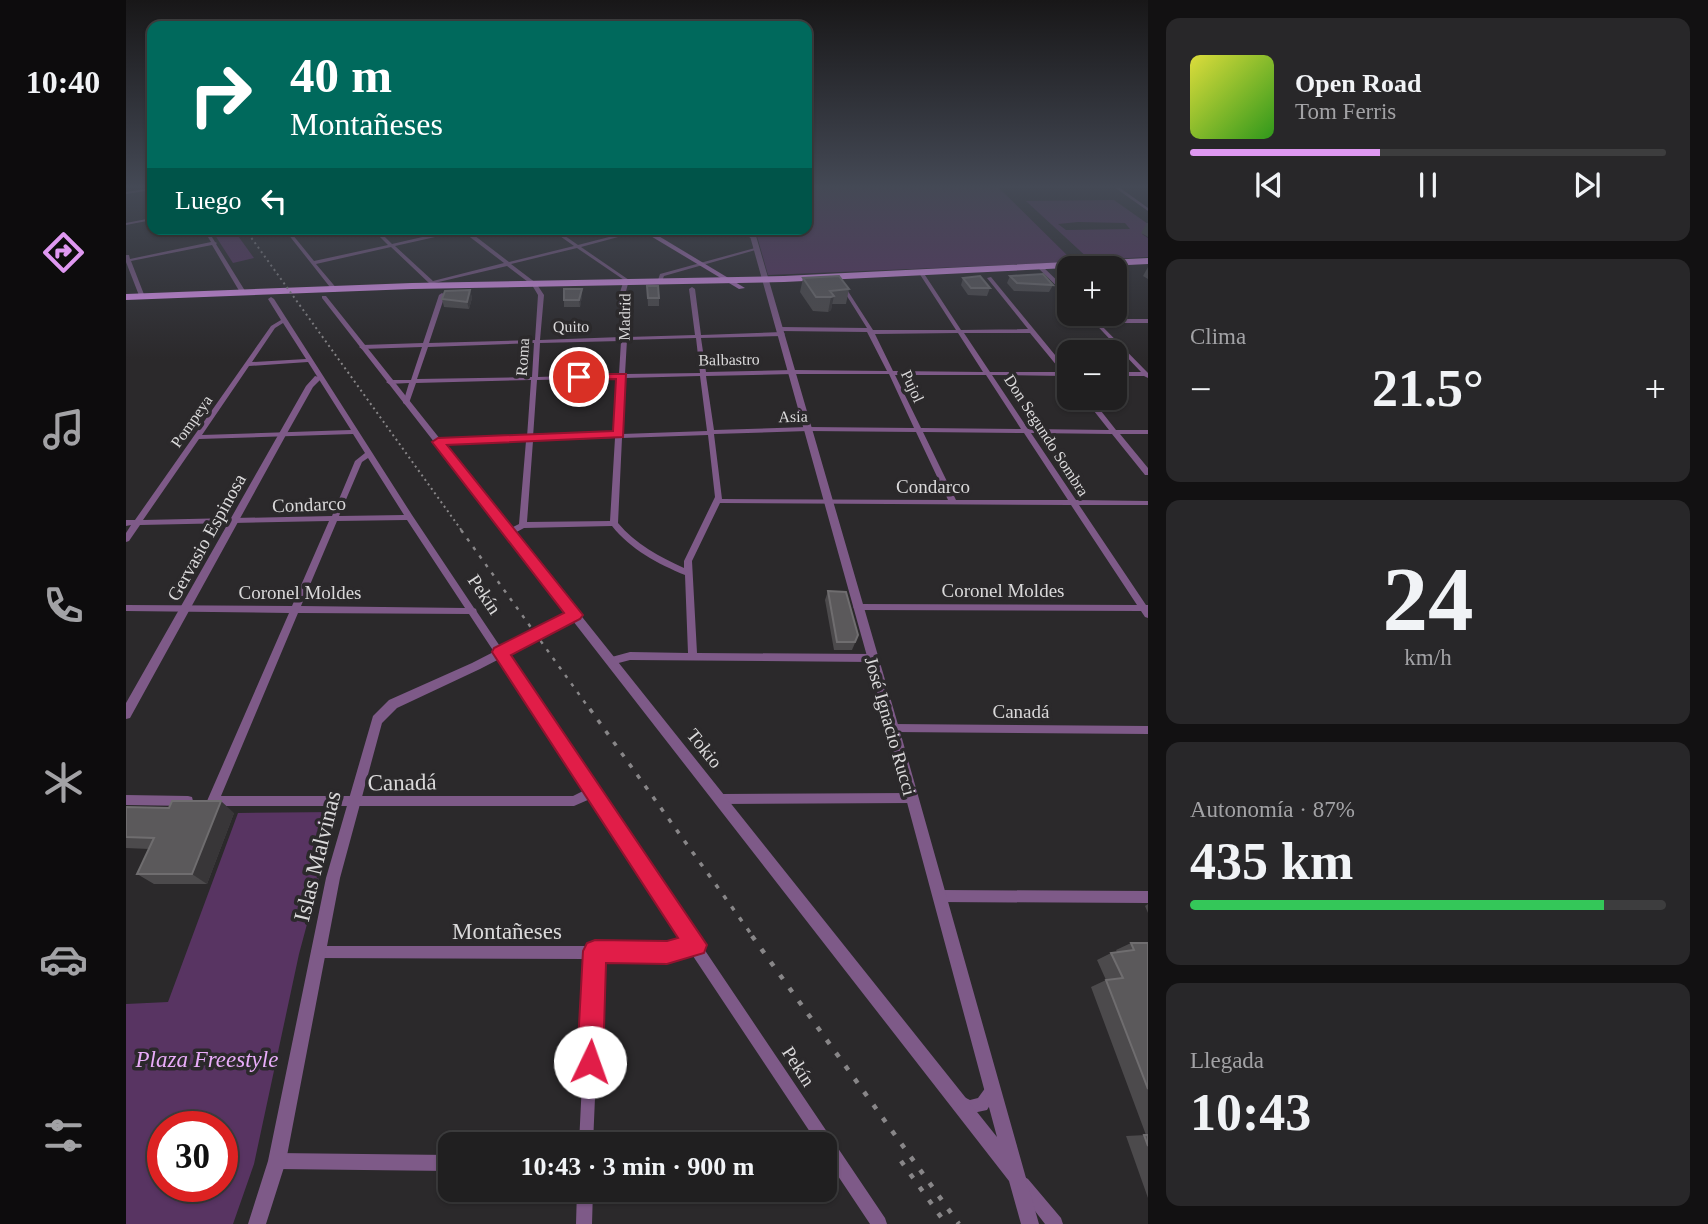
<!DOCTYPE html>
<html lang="es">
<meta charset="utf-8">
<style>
body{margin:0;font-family:Georgia,serif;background:#282729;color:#f1f3f6;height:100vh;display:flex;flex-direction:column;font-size:26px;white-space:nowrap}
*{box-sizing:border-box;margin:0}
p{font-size:23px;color:#a2a2a5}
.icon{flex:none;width:38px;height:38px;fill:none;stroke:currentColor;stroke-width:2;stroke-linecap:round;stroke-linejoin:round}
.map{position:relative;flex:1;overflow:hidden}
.panel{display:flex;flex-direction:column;gap:18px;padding:18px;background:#121112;width:560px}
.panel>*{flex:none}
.top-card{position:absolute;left:21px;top:21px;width:665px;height:214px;border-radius:14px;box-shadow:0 2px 5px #0004,0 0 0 2px #3d3d3e;background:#00695c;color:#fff;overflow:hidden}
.tools{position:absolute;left:931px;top:256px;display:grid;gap:14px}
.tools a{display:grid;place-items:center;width:70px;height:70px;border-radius:14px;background:#201f20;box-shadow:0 2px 5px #0004,0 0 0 2px #3d3d3e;font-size:35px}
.speed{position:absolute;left:21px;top:1111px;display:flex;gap:14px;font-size:35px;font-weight:700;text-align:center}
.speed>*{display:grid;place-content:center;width:91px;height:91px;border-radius:50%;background:#201f20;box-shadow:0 2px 5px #0004,0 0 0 2px #3d3d3e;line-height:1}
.speed .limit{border:10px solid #d22;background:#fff;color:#111}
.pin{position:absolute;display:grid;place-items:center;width:60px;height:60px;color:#fff;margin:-30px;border:4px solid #fff;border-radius:50%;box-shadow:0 2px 7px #0007}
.me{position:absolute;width:77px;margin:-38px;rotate:3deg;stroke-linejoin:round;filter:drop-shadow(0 0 5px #0008)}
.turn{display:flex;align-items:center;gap:24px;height:147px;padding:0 28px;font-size:32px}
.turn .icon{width:91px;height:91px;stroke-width:2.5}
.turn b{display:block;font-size:49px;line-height:60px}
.then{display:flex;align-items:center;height:66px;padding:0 28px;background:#0003;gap:14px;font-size:26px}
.big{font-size:52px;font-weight:600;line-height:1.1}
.panel .tile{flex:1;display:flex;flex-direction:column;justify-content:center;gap:10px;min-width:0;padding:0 24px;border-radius:14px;background:#282729}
.panel .dial{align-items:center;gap:0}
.dial b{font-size:91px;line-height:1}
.song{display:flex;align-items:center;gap:21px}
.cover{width:84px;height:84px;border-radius:10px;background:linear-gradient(135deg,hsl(60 70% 55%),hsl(110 70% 35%))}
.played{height:7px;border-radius:4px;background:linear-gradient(90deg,#df98f1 40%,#3d3d3e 40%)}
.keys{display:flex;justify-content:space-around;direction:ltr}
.heat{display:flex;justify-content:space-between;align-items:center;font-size:38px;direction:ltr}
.charge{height:10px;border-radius:5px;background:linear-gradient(90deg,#34c759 87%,#3d3d3e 0)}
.trip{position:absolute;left:312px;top:1132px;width:399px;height:70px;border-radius:14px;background:#201f20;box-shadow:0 2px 5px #0004,0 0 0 2px #3d3d3e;font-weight:600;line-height:70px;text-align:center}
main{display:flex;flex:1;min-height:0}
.tabs{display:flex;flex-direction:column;width:126px;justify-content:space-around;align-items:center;background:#0d0c0d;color:#a2a2a5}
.tabs .icon{width:49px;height:49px}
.tabs .active{color:#df98f1}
.tabs b{font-size:32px;color:#f1f3f6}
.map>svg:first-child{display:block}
</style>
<main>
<nav class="tabs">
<b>10:40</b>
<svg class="icon active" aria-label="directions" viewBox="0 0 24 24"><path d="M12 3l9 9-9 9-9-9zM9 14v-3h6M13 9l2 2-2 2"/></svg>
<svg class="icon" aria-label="music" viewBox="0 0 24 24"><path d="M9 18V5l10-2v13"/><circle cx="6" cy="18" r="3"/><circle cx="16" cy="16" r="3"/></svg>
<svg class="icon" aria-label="phone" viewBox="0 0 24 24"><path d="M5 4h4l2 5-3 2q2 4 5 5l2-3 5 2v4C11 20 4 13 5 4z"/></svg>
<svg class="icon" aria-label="climate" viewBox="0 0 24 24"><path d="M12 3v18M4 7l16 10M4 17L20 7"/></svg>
<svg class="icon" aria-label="car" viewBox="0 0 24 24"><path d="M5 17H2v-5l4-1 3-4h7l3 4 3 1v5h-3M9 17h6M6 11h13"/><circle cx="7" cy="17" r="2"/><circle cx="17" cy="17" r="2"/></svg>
<svg class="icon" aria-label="filters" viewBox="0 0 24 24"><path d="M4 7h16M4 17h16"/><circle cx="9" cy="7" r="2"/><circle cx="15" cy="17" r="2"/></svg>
</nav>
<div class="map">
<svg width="1022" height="1224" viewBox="0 0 1022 1224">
<rect width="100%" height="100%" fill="#2b292b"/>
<path fill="#583462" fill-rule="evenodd" d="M681 187H986L987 188H873L948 262 642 275 629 229H681Z
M988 200 1022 224 1016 234 1022 238V257L964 260 900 201ZM952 222 999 223 1004 229 940 230 932 224Z
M85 229H107L128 258 107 263Z
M211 812 173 954 128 1164 107 1224H0V1004L42 1002 112 813ZM96 1127V1186H37V1127Z"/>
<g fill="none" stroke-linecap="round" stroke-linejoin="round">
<path fill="#7e5a88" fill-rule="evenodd" d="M26 188V190L0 194V192Z
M26 218V220L0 225V223Z
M77 229H81L89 242 91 243 90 244 121 294 120 295 115 294 86 245 5 261 19 297 14 298 0 262V255H3L4 259 85 242Z
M158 229H162L188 261 262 245 246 229H251L266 244 331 229H340L383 262 448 246 424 229H429L452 245 514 229H522L455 247 503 280 499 295 501 337 569 335 563 289 566 287 569 289 575 335 656 332 659 334 656 336 575 338 580 372 667 370 761 371 741 332 654 331 651 329 654 327 741 328 714 285 716 284 718 285 747 330H830L793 273 795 272H797L835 330 902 329 861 278 865 277 943 372V378H942L939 376 866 375 902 429 983 430 957 397H964L990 430H1022V434H994L1022 468V475H1019L986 434 905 433 950 500 1022 501V505H953L1020 605H1022V618L1019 617 1015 611 731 610 727 607 731 604 1011 605 945 505 594 503 566 561 571 653 745 654 748 655 750 658 748 661 745 662 504 660 485 665 482 664 480 661 482 658 504 652 562 653 559 575C532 564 504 549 486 526L398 528 385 535H379L378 533 379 531 393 524 400 441 312 444 309 442 312 440 401 437 405 380 290 383 283 403 280 405 277 403 283 383 263 384 260 382 263 380H285L296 347 236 349 233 347 236 345 297 343 313 295 316 293 319 295 303 343 409 340 412 295 406 285 381 266 304 284 265 247 190 264 212 290 209 292 207 291ZM336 231 378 263 307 281 269 246ZM451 248 498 280 493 295 495 337 414 340 418 295 410 283 385 264ZM832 333 857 372 767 371 749 334ZM838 333H904L936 372H864ZM570 338 574 373 499 374 501 340ZM495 341 493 374 412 377 414 343ZM408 343 406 377 291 379 302 347ZM667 374H763L788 428 682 427 588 430 580 376ZM769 375H860L895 429 795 428ZM574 376 581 431 496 434 499 378ZM493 378 490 434 407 437 411 380ZM682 431 790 432 822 500 596 499 588 434ZM797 432 898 433 942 500H830ZM582 435 589 497 558 561V568C534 557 509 544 492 523L496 438ZM489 438 484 521 401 522 407 441Z
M606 229H612L629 237 625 238Z
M629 248 633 249 538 276 536 281 532 280 534 274Z
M911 265H915L943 292V296H941L911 267Z
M145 297 148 299 286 515 348 608 350 609 351 612 469 788H471L472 793 571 939 574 941 576 946 759 1218 761 1224H744L698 1155V1144H692L565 953 541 959H475L467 1144H453L462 959 191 958 187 956 185 952 187 948 191 946H465L469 945 473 946 541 947 558 942 464 799 448 806H86L82 805 81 801 163 613 0 611V605L166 606 203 521 14 525 3 541 0 542V533L5 525 0 526V520H9L145 326 155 320 142 299ZM157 323 180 359 126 362 149 328ZM182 362 225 430 76 435 123 366ZM227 434 239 453 229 461 206 516 17 520 73 439ZM242 458 278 515 213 516 236 462ZM281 520 339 608 175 606 211 521ZM172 613 343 614 459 790 447 796H95Z
M959 313H964L970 319H1022V323H973L1022 373V378L1018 376H989V372H1015Z
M767 724 1022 726V734L767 732 763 731 762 728 763 725Z
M786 793 790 794 791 798 790 802 786 803 595 804 591 803 590 799 591 795 595 794Z
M0 795 62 796 66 797 67 801 66 805 62 806 0 805Z
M813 890 1022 891V903L813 902 809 900 807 896 809 892Z
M865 1085 870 1087 872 1092 861 1110 842 1114 833 1109 831 1104 833 1099 838 1097 844 1100 852 1098 860 1087Z
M151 1153 324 1155V1171L151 1169 146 1166 143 1161 146 1156Z
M897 1176 902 1179 935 1218 937 1224H919L892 1189 889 1184 892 1179Z
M451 1190H467L466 1224H450Z"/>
<path fill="#7e5a88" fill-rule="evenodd" d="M988 187H993L1022 208V211Z
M622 229H628L773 728 913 1224H895L883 1181 447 621 354 669 271 708 256 723 214 878 160 1161 140 1224H122L142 1161 200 878 247 716 263 700 346 663 442 614 196 298V296H200L871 1137 761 728Z
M189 376 196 378 187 387 160 435 4 718 0 719V703L180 386Z"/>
<path fill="#ae73bd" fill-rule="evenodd" d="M513 229H521L619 288 613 289Z"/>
<path fill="#df94f2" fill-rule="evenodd" d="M1022 258V264L658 282 286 289 0 300V294L286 283 658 276Z"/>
<path stroke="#888688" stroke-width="2" stroke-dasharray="2 3.5" stroke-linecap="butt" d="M119 229 336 531"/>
<path stroke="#888688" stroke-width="2.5" stroke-dasharray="3.5 7" stroke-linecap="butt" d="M335 530 465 711"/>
<path stroke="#888688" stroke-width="3.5" stroke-dasharray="4.5 9" stroke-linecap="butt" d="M464 709 628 938"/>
<path stroke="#888688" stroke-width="4.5" stroke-dasharray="5 11" stroke-linecap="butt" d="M626 936 833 1224
M775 1161 820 1224"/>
</g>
<path fill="#4c4a4c" d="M1021 223H1022V237L1015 233Z
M1022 267V279L1017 276Z
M884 276 927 285 923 292 888 291 881 283Z
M677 278 723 289 720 304H706L705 310 702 312 687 311 674 292Z
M837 278 864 288 861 296 842 295 835 285Z
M521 286 533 298V306H522Z
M344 290 346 298 343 309 318 307 316 299Z
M456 296 454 307H438V300Z
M702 591 720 592 729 643 726 650H708L699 600Z
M0 807 108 813 81 884H28L11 874 23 849 0 848Z
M1022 904V913L1019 906Z
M1005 943H1022V1198L1000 1136 1020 1135 965 987 980 980 971 960 985 953 991 952 990 950Z"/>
<path fill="#383638" d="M456 289V296L454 307 453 300Z
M344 290 346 298 343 309 341 302Z
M708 296 705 310 702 312 705 297Z
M95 801 108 813 81 884 66 874Z"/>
<path fill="#5b595b" stroke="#6f6d6f" stroke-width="2" d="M917 274 927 285 891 283 884 276Z
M713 276 723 289 704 291 708 296 705 297H690L677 278Z
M854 276 864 288H845L837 278Z
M521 286H532L533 298H522Z
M438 289H456L453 300H438Z
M344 290 341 302 316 299 319 291Z
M702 591 720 592 732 635 729 642H711Z
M46 801H95L66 874H11L28 838 0 837V807L43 808Z
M1005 943H1022V1089L980 980 997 978 985 953 1008 950Z
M1018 1135H1022V1146Z"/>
<linearGradient id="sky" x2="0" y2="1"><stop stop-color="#181718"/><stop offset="0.52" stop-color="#444955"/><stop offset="1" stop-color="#444955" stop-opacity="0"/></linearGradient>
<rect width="1022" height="359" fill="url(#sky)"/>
<path fill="#e11d48" stroke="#92132f" stroke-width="2" d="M453 374H500L497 437 321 445 457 615 454 619 385 655 581 945 578 953 541 964 480 963 477 1062 473 1071 464 1074 455 1071 451 1062 457 951 461 943 469 940 541 941 552 938 366 652 368 648 438 613 306 442 312 438 487 431 490 379 449 380 447 377Z"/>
<g text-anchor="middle" stroke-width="7" stroke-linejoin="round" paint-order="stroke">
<g font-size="16" fill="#dad9da" stroke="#2b292b">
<text transform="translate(498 317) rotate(-89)" y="6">Madrid</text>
<text transform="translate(445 326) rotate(-1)" y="6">Quito</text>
<text transform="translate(396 357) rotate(-86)" y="6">Roma</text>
<text transform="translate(603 359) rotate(-1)" y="6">Balbastro</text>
<text transform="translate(787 386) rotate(65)" y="6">Pujol</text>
<text transform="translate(667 416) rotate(-1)" y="6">Asia</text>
<text transform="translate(65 421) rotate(-55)" y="6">Pompeya</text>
<text transform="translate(921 435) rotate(57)" y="6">Don Segundo Sombra</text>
</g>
<g font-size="19" fill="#dad9da" stroke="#2b292b">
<text x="807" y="493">Condarco</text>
<text transform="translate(183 504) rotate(-2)" y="7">Condarco</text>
<text transform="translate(80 537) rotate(-61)" y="7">Gervasio Espinosa</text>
<text x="877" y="597">Coronel Moldes</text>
<text x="174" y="599">Coronel Moldes</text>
<text transform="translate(359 594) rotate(56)" y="7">Pekín</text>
<text x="895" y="718">Canadá</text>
<text transform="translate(765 726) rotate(74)" y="7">José Ignacio Rucci</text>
<text transform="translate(579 748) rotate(51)" y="7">Tokio</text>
<text transform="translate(673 1066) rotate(57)" y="7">Pekín</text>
</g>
<g font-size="23" fill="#dad9da" stroke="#2b292b">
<text transform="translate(276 782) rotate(-1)" y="8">Canadá</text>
<text transform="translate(191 856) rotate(-76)" y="8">Islas Malvinas</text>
<text x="381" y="939">Montañeses</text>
</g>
<g font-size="23" font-style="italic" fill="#e9acf9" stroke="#2b292b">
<text x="81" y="1067">Plaza Freestyle</text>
</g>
</g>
</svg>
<div class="tools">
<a>+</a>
<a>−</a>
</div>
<div class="speed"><div class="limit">30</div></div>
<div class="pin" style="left:453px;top:377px;background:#d93025"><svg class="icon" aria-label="arrive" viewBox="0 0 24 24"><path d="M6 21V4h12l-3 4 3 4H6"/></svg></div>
<svg class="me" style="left:464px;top:1062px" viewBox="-20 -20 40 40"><circle r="19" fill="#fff"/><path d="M0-13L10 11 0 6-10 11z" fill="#e11d48"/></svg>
<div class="trip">10:43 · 3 min · 900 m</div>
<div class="top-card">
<div class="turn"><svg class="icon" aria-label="right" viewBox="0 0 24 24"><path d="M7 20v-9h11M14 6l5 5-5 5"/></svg><div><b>40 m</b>Montañeses</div></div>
<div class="then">Luego<svg class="icon" aria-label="left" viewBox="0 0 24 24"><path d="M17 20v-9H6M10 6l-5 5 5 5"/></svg></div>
</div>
</div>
<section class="panel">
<div class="tile">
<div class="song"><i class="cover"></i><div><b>Open Road</b><p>Tom Ferris</p></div></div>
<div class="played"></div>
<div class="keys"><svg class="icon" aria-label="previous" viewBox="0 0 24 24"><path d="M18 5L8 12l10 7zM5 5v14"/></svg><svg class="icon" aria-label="pause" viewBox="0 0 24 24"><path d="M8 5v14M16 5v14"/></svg><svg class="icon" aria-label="next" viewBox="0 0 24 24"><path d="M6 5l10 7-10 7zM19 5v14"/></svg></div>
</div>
<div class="tile"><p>Clima</p>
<div class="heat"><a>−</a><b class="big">21.5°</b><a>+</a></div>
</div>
<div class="tile dial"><b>24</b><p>km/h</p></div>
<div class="tile"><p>Autonomía · 87%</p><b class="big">435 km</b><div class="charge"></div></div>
<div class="tile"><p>Llegada</p><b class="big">10:43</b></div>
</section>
</main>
